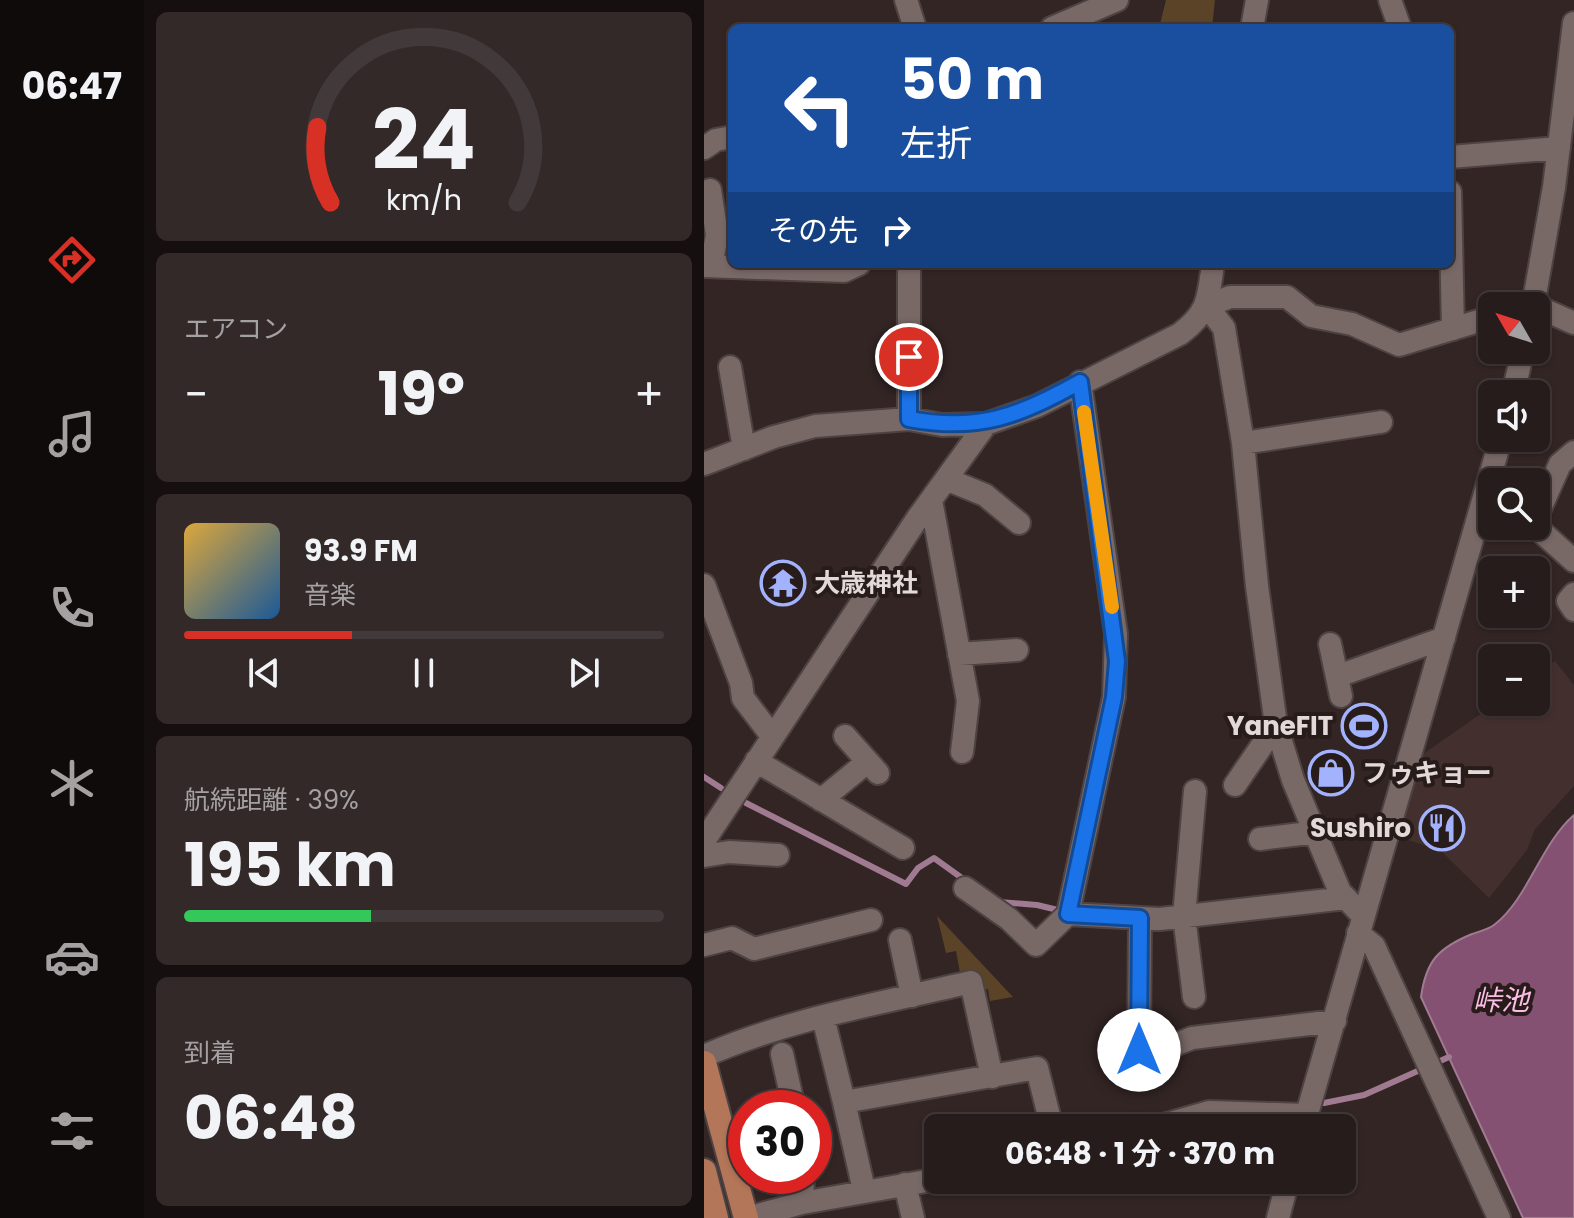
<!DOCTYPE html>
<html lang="ja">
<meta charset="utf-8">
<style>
body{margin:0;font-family:Poppins,"Noto Sans JP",sans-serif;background:#322928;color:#f1f3f6;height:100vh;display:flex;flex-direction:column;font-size:30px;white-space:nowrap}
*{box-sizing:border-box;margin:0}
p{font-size:26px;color:#a4a1a3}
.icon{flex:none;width:44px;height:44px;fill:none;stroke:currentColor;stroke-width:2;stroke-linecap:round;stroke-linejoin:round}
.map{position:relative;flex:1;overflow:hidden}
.drawer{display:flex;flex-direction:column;gap:12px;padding:12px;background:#150f0f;width:560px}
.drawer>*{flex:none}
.banner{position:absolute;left:24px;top:24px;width:726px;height:244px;border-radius:12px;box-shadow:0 2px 6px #0004,0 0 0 2px #423a3a;background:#1a4fa0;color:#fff;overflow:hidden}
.needle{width:52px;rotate:309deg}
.buttons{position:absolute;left:774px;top:292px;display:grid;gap:16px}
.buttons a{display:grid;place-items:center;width:72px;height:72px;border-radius:12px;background:#261c1b;box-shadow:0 2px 6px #0004,0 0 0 2px #423a3a;font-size:40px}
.speed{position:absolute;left:24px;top:1090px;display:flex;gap:16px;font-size:40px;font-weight:700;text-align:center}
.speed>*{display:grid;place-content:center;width:104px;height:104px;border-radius:50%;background:#261c1b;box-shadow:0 2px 6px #0004,0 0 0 2px #423a3a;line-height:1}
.speed .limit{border:12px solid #d22;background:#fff;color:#111}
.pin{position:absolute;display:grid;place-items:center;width:68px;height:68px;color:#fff;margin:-34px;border:4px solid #fff;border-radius:50%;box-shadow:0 2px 8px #0007}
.me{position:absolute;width:88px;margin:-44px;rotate:0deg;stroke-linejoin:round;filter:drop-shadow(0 0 6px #0008)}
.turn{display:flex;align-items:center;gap:28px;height:168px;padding:0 40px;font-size:36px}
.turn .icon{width:104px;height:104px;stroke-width:2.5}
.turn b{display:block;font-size:56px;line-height:68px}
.then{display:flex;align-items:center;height:76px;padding:0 40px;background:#0003;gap:16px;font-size:30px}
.big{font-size:60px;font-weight:700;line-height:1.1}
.drawer .tile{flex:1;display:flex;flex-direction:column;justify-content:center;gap:12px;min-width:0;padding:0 28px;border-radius:12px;background:#322928}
.drawer .dial{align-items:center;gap:0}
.dial svg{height:208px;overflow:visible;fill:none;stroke:#423a3a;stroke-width:7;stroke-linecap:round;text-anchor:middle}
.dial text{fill:#f1f3f6;stroke:none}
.song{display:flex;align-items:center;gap:24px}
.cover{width:96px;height:96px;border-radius:12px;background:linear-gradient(135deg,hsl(40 70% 55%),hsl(210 70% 35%))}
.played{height:8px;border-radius:4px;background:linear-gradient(90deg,#d93025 35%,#423a3a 35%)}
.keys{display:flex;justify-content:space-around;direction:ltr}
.heat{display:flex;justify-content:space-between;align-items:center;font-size:44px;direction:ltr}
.charge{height:12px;border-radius:6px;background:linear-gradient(90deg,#34c759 39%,#423a3a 0)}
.trip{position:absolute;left:220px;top:1114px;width:432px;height:80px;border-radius:12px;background:#261c1b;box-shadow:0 2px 6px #0004,0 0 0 2px #423a3a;font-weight:700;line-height:80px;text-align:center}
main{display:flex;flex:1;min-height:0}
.menu{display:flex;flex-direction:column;width:144px;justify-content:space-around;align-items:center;background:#0f0b0b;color:#a4a1a3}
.menu .icon{width:56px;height:56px}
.menu .active{color:#d93025}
.menu b{font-size:36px;color:#f1f3f6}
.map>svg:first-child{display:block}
</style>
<main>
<nav class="menu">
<b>06:47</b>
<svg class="icon active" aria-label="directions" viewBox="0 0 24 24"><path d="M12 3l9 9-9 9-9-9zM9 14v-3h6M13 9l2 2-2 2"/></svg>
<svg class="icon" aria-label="music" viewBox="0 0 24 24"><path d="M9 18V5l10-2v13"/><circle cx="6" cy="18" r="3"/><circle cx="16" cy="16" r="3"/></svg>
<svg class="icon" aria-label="phone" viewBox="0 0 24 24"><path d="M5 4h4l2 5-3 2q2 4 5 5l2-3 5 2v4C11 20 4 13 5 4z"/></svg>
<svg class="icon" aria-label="climate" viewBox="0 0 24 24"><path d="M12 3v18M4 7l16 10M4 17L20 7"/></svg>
<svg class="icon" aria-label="car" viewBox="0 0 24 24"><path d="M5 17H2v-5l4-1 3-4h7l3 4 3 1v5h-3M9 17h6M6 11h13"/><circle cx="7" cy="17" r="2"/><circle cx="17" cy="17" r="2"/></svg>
<svg class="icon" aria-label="filters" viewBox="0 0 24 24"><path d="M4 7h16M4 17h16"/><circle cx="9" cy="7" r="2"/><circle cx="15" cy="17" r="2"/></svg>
</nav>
<section class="drawer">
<div class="tile dial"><svg viewBox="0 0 100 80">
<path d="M14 69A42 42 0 1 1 86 69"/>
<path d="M14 69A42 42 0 0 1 9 40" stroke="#d93025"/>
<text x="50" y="56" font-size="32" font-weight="700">24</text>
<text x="50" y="72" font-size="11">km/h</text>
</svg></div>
<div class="tile"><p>エアコン</p>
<div class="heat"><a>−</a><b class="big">19°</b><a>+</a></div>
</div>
<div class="tile">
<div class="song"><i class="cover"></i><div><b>93.9 FM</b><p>音楽</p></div></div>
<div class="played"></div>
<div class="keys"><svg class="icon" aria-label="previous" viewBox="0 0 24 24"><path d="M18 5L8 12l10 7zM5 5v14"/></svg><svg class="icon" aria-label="pause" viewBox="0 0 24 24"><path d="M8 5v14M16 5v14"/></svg><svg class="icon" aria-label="next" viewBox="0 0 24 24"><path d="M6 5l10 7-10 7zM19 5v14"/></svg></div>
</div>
<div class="tile"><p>航続距離 · 39%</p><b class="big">195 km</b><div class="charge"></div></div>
<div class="tile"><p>到着</p><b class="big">06:48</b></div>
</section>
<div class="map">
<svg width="870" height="1218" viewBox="0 0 870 1218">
<rect width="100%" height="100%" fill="#322524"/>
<path fill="#43302e" d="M851 661 870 685V786L831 829 823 850 785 898 737 851 695 837 719 754 794 702H832V674Z"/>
<path fill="#5a4327" d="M462 0H511L508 28H455Z
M233 916 309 997 286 1001 284 989 276 990 257 978 252 951 242 953Z"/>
<path fill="#845172" stroke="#a07a91" stroke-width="2" d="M870 815V1218H819L717 997C722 961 734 948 768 934 774 932 785 929 790 925 824 899 836 845 870 815Z"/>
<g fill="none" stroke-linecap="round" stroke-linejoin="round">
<path stroke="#a07a91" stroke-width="6" d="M0 777 17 788
M42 803 202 884 214 868 230 858 262 881
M295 902 333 905 358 911
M620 1103 660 1095 745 1057"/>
<g stroke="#4d4342" stroke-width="26">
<path id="minor" d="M202 0 211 28
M686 0 696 28
M348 28 413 0
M548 28 553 0
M0 148 12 140 28 137
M746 157 855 148
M6 190 13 235 7 266
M746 192 749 329
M0 266 140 271 155 264
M825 306 829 305 870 323
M829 306 850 187 870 23
M26 367 40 449
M376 382 412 634 410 697 364 914 456 919 642 898
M809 394 819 350
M205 419V264
M539 443 677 422
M0 464 70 437 111 426 205 419 238 425 282 424 333 406 476 334C505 312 504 299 509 264
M242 479 281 495 315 523
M227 500 264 701 258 752
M832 518 856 464 870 452
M831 526 870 561
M0 585 37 683 39 698 68 736
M870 594 864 601 870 610
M626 644 637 696
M255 654 313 650
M634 676 740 638
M141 736 174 773
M52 761 199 848
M531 785 572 725
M117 800 162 763
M556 839 613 832
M0 841 213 519 282 424
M0 856 25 852 74 855
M261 888 305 919 332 945 364 914
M659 916 636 892 589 780 572 725 553 586 539 443 520 328 503 306 526 297H583L607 316 648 324 695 345 788 317
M436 918 435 1050 468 1046 488 1038 631 1021
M654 933 670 946 795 1218
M196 940 208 996
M0 945 28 938 50 949 167 920
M490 997 480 916 491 791
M119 1017 140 1102
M78 1054 90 1108
M0 1056C84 1019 178 1003 267 982L288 1077
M449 1128 505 1112 603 1115
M599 1128 797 438
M201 1184 209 1218
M160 1190 140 1102 333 1068 348 1128
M98 1203 99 1176
M43 1218 98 1203 234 1179
M574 1218 584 1180"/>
</g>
<g stroke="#4d4342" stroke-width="28">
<path id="major" d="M0 1063 42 1218
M0 1171 12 1218"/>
</g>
<use href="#minor" stroke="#786967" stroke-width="22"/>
<use href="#major" stroke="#b37658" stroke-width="24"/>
</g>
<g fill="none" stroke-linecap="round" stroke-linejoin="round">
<g stroke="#114b97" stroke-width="20">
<path id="route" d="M205 357V419C275 432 315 416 376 382L413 661 410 697 364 914 436 918 435 1050"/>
</g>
<use href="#route" stroke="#1a73e8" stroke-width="14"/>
<path stroke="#f59e0b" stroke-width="14" d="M380 412 408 607"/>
</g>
<defs>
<g id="temple-ring" transform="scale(2.3)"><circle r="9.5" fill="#281c1b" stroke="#a2b2fd" stroke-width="1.5"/><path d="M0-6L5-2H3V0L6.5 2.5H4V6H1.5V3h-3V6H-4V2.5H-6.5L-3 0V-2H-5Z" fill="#a2b2fd"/></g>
<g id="stadium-ring" transform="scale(2.3)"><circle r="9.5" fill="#281c1b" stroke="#a2b2fd" stroke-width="1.5"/><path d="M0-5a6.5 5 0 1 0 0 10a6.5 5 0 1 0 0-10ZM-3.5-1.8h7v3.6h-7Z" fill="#a2b2fd"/></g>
<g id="shop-ring" transform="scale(2.3)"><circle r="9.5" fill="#281c1b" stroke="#a2b2fd" stroke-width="1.5"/><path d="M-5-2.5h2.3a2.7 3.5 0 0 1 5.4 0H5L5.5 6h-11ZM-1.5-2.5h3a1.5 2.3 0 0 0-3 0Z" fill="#a2b2fd"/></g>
<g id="restaurant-ring" transform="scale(2.3)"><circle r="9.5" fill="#281c1b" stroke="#a2b2fd" stroke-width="1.5"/><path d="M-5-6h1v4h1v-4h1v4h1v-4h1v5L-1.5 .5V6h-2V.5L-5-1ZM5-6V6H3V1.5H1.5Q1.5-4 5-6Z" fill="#a2b2fd"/></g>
</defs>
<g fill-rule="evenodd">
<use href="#temple-ring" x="79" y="583"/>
<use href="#stadium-ring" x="660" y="726"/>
<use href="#shop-ring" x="627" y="773"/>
<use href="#restaurant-ring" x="738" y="828"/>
</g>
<g text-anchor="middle" stroke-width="8" stroke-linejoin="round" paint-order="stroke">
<g font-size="26" font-weight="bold" fill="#e2d9d8" stroke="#281c1b" text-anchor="start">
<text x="110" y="592">大歳神社</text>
<text x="629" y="735" text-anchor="end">YaneFIT</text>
<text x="658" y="782">フゥキョー</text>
<text x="707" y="837" text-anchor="end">Sushiro</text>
</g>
<g font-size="28" font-style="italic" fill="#fcbde5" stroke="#281c1b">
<text x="797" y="1010">峠池</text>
</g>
</g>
</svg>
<div class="buttons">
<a><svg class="needle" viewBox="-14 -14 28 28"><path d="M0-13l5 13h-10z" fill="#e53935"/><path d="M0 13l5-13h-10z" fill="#a4a1a3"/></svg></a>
<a><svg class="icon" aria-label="sound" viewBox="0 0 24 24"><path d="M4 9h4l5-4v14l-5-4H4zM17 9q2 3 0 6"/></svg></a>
<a><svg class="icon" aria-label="search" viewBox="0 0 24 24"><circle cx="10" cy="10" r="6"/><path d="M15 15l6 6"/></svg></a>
<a>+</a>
<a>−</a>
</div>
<div class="speed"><div class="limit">30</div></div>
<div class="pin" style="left:205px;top:357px;background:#d93025"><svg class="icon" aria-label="arrive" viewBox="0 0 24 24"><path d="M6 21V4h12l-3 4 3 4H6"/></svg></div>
<svg class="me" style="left:435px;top:1050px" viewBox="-20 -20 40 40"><circle r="19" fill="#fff"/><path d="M0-13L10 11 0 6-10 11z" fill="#1a73e8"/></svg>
<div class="trip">06:48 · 1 分 · 370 m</div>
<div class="banner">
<div class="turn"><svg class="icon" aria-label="left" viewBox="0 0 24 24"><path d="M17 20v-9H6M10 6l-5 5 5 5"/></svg><div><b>50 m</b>左折</div></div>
<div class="then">その先<svg class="icon" aria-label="right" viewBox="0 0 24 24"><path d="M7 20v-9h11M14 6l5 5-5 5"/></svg></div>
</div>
</div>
</main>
